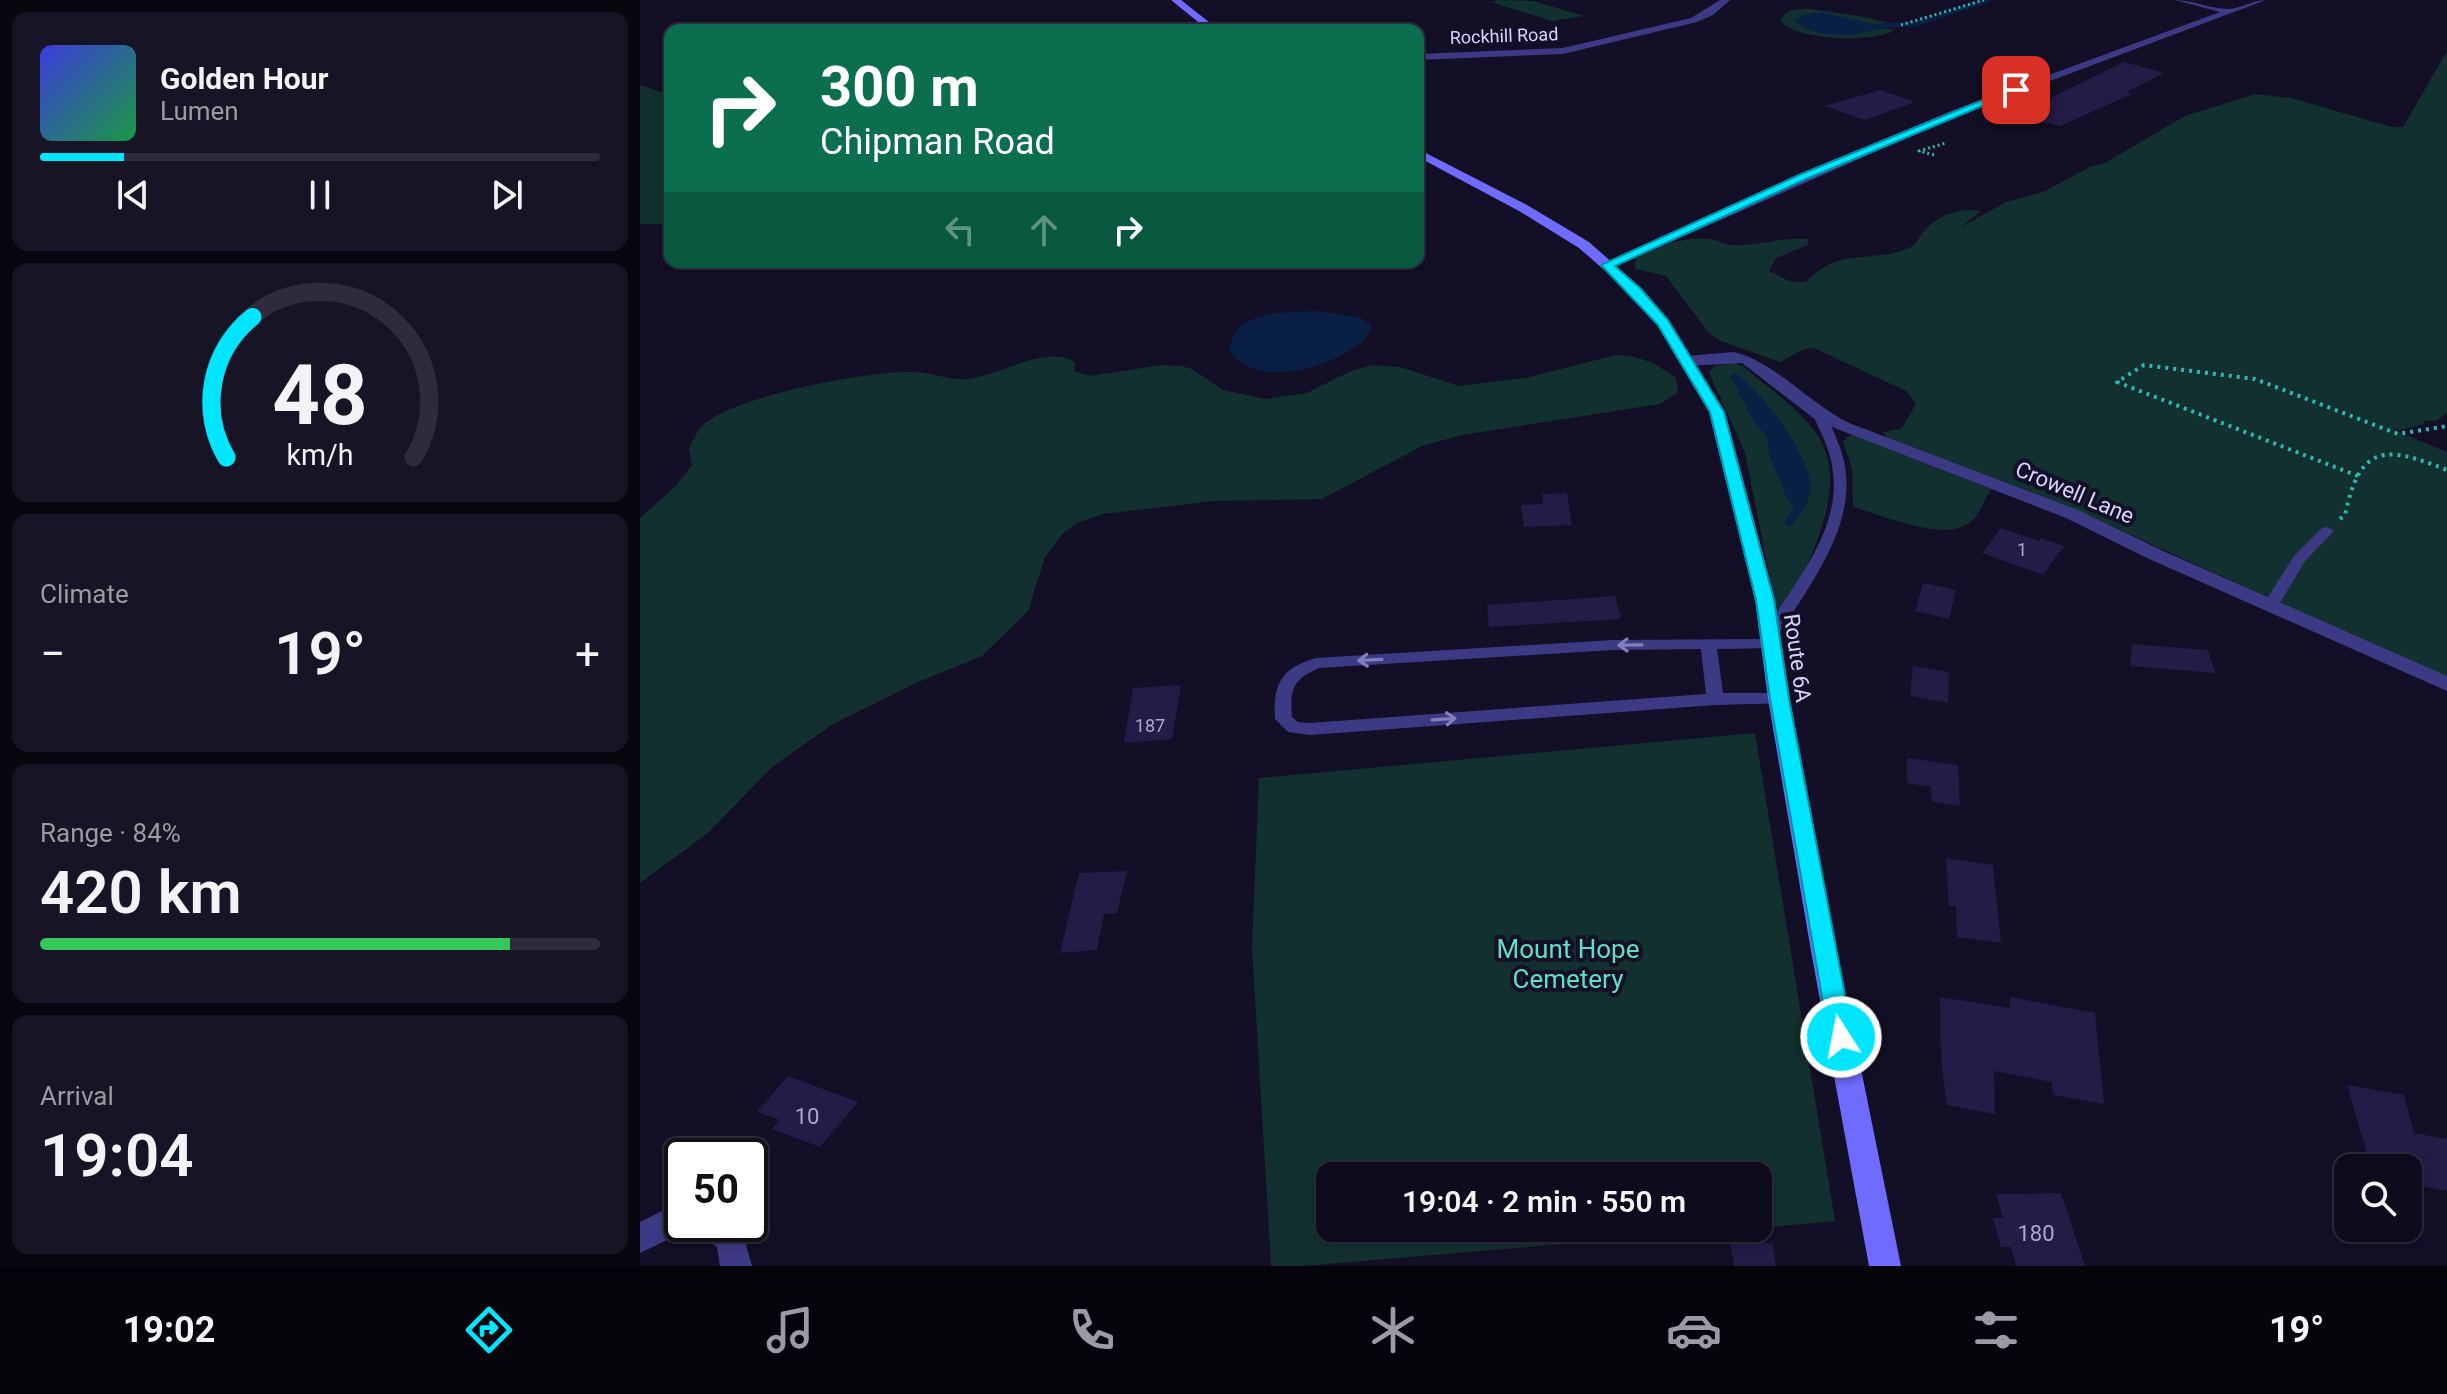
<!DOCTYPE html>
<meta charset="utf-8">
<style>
body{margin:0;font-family:Roboto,sans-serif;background:#171425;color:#f1f3f6;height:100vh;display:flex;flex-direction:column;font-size:30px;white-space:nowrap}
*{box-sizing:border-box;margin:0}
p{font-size:26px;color:#9b9ba3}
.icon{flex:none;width:44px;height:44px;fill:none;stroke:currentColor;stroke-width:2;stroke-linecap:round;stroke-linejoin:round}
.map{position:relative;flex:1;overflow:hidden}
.details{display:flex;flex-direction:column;gap:12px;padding:12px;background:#08060f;width:640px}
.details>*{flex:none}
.top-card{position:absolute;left:24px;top:24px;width:760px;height:244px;border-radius:16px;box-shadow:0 4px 12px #0003,0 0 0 2px #2e2b3b;background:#0b6e4f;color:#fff;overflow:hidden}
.buttons{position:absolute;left:1694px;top:1154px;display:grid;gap:16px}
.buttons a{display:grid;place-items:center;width:88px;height:88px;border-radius:16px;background:#0e0b1c;box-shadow:0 4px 12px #0003,0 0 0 2px #2e2b3b;font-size:40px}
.speed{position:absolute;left:24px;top:1138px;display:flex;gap:16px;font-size:40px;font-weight:700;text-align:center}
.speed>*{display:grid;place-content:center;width:104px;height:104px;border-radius:50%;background:#0e0b1c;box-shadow:0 4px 12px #0003,0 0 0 2px #2e2b3b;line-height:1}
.speed .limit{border:4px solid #111;border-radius:12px;background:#fff;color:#111}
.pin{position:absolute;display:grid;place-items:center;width:68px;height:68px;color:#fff;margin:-34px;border-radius:16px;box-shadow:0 4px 12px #0006}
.me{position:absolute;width:88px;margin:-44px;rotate:349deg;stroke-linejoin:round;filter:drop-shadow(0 0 6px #0008)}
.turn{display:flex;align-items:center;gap:28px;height:168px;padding:0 24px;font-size:36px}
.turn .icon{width:104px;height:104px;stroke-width:2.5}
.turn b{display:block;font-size:56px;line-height:68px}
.lanes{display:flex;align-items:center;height:76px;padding:0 24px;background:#0003;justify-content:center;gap:40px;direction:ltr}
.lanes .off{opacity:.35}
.big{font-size:60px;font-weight:600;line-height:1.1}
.details .card{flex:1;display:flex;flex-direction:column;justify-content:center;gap:12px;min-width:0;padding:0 28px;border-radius:16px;background:#171425}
.details .dial{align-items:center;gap:0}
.dial svg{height:208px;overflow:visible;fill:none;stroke:#2e2b3b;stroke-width:7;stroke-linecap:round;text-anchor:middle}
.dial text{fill:#f1f3f6;stroke:none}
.song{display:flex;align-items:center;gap:24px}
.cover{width:96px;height:96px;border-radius:12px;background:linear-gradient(135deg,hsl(240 70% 55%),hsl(140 70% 35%))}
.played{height:8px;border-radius:4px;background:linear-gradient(90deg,#00e5ff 15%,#2e2b3b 15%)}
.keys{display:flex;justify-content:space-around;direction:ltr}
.heat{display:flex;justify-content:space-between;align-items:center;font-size:44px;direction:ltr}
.charge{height:12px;border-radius:6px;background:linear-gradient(90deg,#34c759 84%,#2e2b3b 0)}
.trip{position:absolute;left:676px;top:1162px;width:456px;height:80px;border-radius:16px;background:#0e0b1c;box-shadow:0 4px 12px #0003,0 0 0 2px #2e2b3b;font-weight:600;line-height:80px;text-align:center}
.tabs{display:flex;height:128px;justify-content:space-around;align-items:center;background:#06040b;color:#9b9ba3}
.tabs .icon{width:56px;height:56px}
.tabs .current{color:#00e5ff}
.tabs b{font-size:36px;color:#f1f3f6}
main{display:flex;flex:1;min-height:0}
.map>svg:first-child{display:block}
</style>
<main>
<section class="details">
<div class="card">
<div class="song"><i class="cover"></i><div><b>Golden Hour</b><p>Lumen</p></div></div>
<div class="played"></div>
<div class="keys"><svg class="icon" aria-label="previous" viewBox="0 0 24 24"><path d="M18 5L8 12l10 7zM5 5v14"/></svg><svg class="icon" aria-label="pause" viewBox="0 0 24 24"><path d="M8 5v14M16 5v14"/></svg><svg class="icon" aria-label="next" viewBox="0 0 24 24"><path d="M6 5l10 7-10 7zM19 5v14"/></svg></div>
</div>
<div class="card dial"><svg viewBox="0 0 100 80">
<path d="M14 69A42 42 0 1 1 86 69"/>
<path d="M14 69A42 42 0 0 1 24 15" stroke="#00e5ff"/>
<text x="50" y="56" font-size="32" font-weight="700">48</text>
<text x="50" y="72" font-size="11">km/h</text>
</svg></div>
<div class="card"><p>Climate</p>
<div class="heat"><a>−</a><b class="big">19°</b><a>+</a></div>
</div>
<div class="card"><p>Range · 84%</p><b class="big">420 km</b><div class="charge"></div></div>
<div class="card"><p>Arrival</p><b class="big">19:04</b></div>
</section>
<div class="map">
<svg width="1807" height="1266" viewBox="0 0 1807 1266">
<rect width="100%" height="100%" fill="#130f26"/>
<path fill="#12302f" d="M856 0 893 1 944 16 912 21 851 2Z
M1171 9 1225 17 1253 24 1236 25 1173 13 1172 30 1215 34 1240 28 1255 30C1235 43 1156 41 1140 21 1146 8 1158 9 1171 9Z
M1807 51V413L1796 421H1783L1785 424 1756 431 1807 452V679L1469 525 1386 490 1248 439 1243 432 1261 429 1276 404 1266 391 1174 348 1164 349 1140 362 1081 341 1069 333 1026 276 995 269 996 258C1016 246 1045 236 1069 239 1077 240 1085 245 1093 245 1118 247 1143 236 1169 239L1168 245 1136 258 1129 271 1151 282H1166C1199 246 1230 264 1269 248 1277 245 1279 236 1285 230 1298 215 1321 207 1341 211L1321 227 1366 202 1403 192 1450 167 1465 163 1545 116 1615 94 1651 98 1752 127H1763Z
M0 85 30 95V224H0Z
M976 355C1001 356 1016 363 1036 378L1038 392 1020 404 822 435 782 446 682 499 574 501 463 514 437 523 423 533 405 557 388 611 342 656 276 683 193 724 132 767 68 833 0 883V518L36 486 52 465 49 449C52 442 56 433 61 427 91 396 230 370 274 372 292 372 310 381 328 379 358 376 407 344 435 362L434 371 450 376 521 365 541 366 552 369 583 390 625 399 667 393 709 372 732 365 760 367 819 386 885 378Z
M1094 363 1103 366C1127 387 1157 407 1176 433 1213 485 1167 561 1148 613H1137L1105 453 1069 372 1075 366Z
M1213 435 1351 489C1345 499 1340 514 1331 522 1304 543 1243 515 1213 507L1212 468 1203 442 1208 436Z
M1115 733 1195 1221 1118 1228V1176H690V1228H1115L662 1266H631L612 947 619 778Z"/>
<path fill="#0a1f44" d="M1183 13 1236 25 1240 28C1218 36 1172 40 1154 20L1164 15Z
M675 311 719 317 732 325C730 330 727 337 723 341 693 368 611 392 589 348 591 344 593 335 596 331 613 311 652 312 675 311Z
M1095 373C1120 388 1178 464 1170 494 1168 504 1158 519 1150 527L1144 523 1154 507 1147 499 1129 454 1127 436 1115 424 1090 375Z"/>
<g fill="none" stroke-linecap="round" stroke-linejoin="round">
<path stroke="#0a1f44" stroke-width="5" d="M1239 26 1275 24 1348 0"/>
</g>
<path fill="#241b47" d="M1484 62 1524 73 1487 92 1492 94 1420 126 1375 115Z
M1240 90 1275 102 1225 120 1185 106Z
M927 493 932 525 884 527 881 505 903 504 902 494Z
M1361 528 1399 541 1401 538 1424 546 1403 575 1342 553Z
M1283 583 1316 590 1309 619 1275 611Z
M975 596 981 619 849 627 847 605Z
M1492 644 1568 650 1575 673 1490 666Z
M1273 666 1309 672 1308 703 1270 696Z
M541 685 532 739 484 743 493 688Z
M1267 758 1318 765 1320 806 1292 802 1291 787 1267 783Z
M1306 858 1353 865 1361 943 1317 937 1316 907 1309 906Z
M487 871 477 913 464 914 457 950 420 953 439 873Z
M1300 997 1370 1008V997L1455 1013 1464 1104 1413 1095 1412 1082 1354 1071 1355 1114 1307 1105 1301 1060Z
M148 1076 218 1102 180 1147 132 1129 140 1120 117 1112Z
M1707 1085 1764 1095 1774 1133 1807 1139V1191L1768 1184V1168H1731Z
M1421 1193 1445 1266H1376L1371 1247H1361L1353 1218H1363L1356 1194Z
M1132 1243 1136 1266H1094L1090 1244Z"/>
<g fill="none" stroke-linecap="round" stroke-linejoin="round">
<path stroke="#2fb8b0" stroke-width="3" stroke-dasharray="2 3" stroke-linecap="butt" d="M1261 25 1344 0
M1294 155 1279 151 1306 143"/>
<path stroke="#2fb8b0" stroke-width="4" stroke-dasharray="3 5" stroke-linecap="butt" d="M1718 476 1477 382 1504 365 1615 379 1758 434 1807 426
M1700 519 1705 515C1720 444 1745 445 1807 470"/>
<path fill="#3d3a85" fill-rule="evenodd" d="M1178 410C1188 415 1193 430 1197 440 1229 512 1173 580 1136 638L1131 639 1139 644 1137 648 1077 649 1083 693H1139L1147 699 1145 703 1075 705 670 735 648 732 635 719C633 684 641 668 676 658L973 640 1129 639 1122 634C1152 587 1201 531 1193 472 1191 451 1181 432 1172 414ZM1061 649 1066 694 670 723 658 722 652 717C650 689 652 680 679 668L973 650Z
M1687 527 1694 531 1665 561 1637 608H1625L1623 605 1654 556 1682 528Z"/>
<path fill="#3d3a85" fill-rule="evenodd" d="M1080 0H1090L1073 15 1057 22 923 54 778 60V54L923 48 1051 18Z
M1535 0C1553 0 1570 9 1588 9 1601 9 1612 0 1626 0L1319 115 972 268 960 265 1159 174 1311 111 1580 12Z
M1094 352C1135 362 1170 404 1209 423L1438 510 1521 550 1807 676V691L1507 558 1426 518 1197 429 1172 417 1102 363 1046 366 1038 361 1046 356Z
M30 1207H42V1224H96L101 1227 112 1266H80L77 1247 59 1234 56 1226 53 1232 33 1237 0 1253V1222Z"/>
<path fill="#6f6bff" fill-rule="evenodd" d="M531 0H541L579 30H568Z
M778 149 887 205 949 242 1002 289 1028 320 1085 412 1135 600 1150 699 1197 951 1261 1266H1229L1171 951 1128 699 1115 600 1069 412 1017 325 992 295 962 268 939 248 879 211 778 157Z"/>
</g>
<defs><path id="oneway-shaft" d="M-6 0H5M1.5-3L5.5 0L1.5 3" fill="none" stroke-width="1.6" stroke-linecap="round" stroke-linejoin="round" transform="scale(2)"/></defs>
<g stroke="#837fbc">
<use href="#oneway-shaft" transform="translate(990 645) rotate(179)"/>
<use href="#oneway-shaft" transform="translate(730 660) rotate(177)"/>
<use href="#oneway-shaft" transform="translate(804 719) rotate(-4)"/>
</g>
<path fill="#00e5ff" stroke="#0095a6" stroke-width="2" d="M1372 88 1381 90 1166 179 975 266 1001 289 1028 320 1084 412 1134 600 1149 699 1213 1037 1210 1044 1201 1047 1192 1044 1189 1037 1130 699 1116 600 1070 412 1018 325 961 265 1159 175Z"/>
<g text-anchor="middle" stroke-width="8" stroke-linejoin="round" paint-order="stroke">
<g font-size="18" fill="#d9d4ff" stroke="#130f26">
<text transform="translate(864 36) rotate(-2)" y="6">Rockhill Road</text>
</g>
<g font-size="18" fill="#aca6d1">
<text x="1382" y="556">1</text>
<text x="510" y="732">187</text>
</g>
<g font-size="22" fill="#d9d4ff" stroke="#130f26">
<text transform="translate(1435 492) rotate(23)" y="8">Crowell Lane</text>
<text transform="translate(1158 658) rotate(82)" y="8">Route 6A</text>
</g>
<g font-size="22" fill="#aca6d1">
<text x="167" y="1124">10</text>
<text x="1396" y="1241">180</text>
</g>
<g font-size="26" fill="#5fe0c0" stroke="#130f26">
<text x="928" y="958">Mount Hope<tspan x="928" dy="30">Cemetery</tspan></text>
</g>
</g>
</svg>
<div class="buttons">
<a><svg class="icon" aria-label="search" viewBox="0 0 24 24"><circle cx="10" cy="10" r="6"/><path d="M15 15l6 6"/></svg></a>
</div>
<div class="speed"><div class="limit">50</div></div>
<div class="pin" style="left:1376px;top:90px;background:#d93025"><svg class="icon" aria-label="arrive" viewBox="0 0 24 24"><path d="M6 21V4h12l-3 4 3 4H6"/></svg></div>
<svg class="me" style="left:1201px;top:1037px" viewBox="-20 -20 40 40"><circle r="17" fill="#00e5ff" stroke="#fff" stroke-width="3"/><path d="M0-11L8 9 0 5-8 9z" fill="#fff"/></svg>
<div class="trip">19:04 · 2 min · 550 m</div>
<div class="top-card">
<div class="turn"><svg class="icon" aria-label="right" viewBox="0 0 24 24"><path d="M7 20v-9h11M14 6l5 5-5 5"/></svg><div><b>300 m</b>Chipman Road</div></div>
<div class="lanes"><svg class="icon off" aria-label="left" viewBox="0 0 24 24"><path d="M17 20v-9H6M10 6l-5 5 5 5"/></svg><svg class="icon off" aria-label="ahead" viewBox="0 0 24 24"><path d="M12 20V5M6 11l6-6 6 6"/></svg><svg class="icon" aria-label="right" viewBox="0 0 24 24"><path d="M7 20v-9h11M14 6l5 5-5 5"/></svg></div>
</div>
</div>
</main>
<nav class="tabs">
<b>19:02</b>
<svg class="icon current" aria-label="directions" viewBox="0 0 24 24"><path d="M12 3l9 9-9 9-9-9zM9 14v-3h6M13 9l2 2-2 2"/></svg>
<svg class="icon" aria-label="music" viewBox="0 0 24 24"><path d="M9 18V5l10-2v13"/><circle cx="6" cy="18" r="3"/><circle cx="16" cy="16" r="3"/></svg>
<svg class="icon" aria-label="phone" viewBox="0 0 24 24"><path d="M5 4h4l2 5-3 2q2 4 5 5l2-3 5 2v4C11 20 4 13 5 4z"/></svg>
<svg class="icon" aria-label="climate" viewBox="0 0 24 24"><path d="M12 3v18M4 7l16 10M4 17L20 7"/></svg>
<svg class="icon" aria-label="car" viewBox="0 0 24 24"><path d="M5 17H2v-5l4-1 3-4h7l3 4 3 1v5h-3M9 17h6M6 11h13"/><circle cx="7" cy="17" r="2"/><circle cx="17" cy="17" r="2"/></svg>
<svg class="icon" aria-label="filters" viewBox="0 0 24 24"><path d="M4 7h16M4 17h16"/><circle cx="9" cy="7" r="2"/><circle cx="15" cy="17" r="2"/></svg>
<b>19°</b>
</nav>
